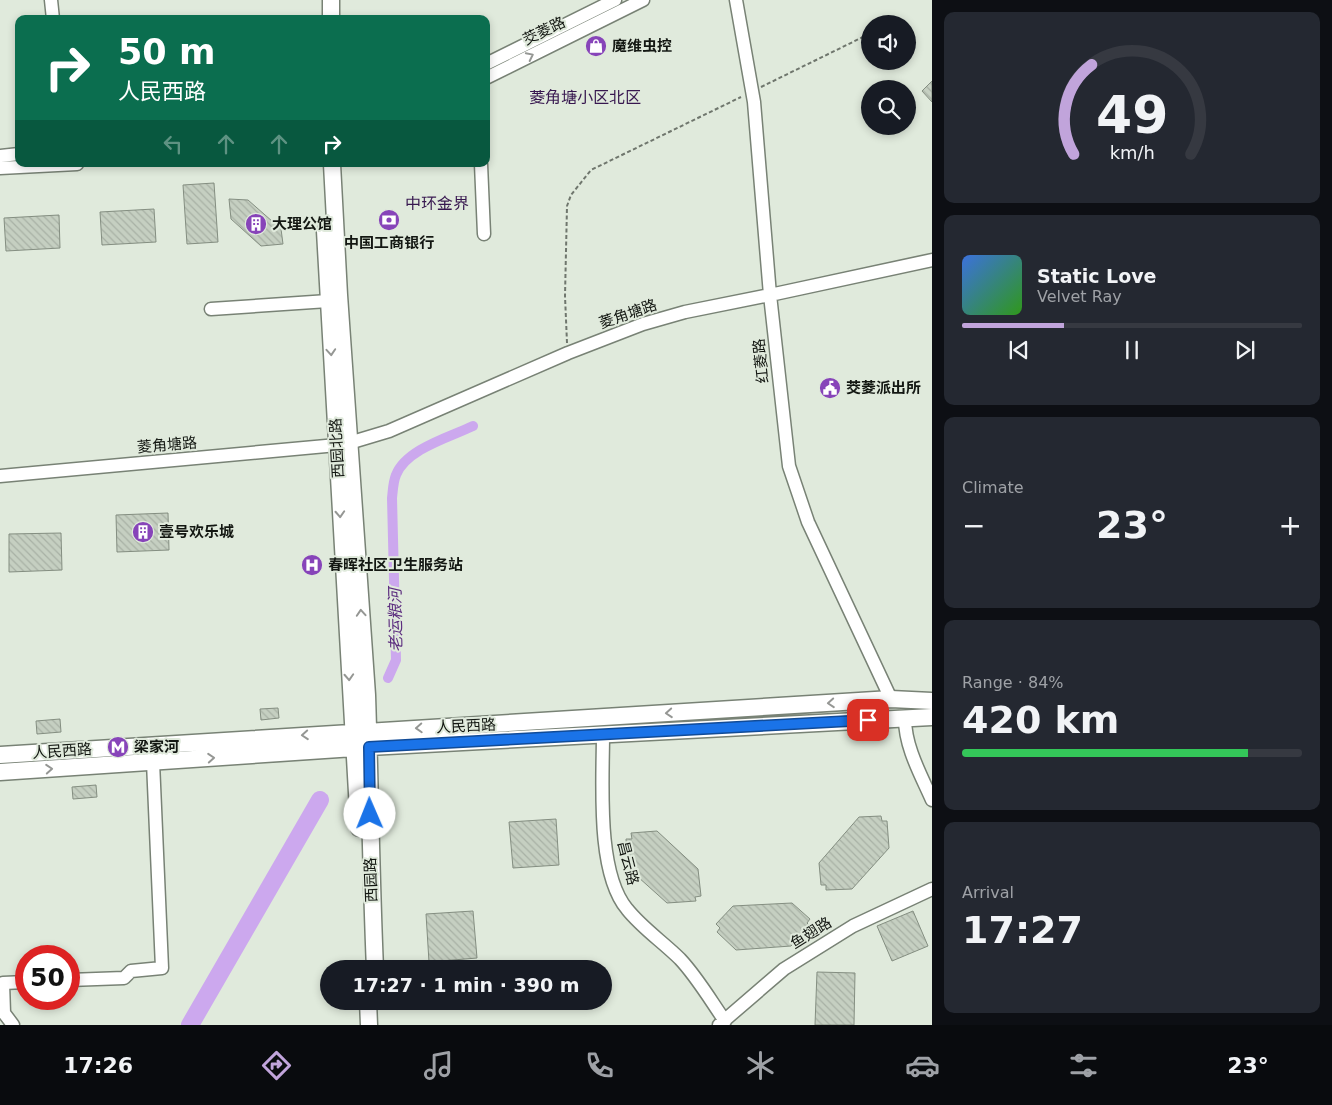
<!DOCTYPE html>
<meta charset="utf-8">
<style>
body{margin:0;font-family:"DejaVu Sans","Noto Sans SC",sans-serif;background:#242831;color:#f1f3f6;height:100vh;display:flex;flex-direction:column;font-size:19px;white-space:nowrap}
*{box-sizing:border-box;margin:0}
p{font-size:16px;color:#9ea1a6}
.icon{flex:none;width:28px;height:28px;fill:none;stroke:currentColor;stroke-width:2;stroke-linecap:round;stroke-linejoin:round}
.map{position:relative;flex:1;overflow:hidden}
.panel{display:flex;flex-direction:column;gap:12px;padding:12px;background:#0d0f14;width:400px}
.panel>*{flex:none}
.hud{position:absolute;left:15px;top:15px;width:475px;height:152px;border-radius:10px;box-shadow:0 2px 8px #0003;background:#0b6e4f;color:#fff;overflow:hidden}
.fabs{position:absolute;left:861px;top:15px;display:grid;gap:10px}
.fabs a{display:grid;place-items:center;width:55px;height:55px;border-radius:50%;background:#171b24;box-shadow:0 2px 8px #0003;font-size:25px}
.speed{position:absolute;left:15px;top:945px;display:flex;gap:10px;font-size:25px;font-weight:700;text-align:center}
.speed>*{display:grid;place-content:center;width:65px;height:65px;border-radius:50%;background:#171b24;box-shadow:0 2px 8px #0003;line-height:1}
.speed .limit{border:8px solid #d22;background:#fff;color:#111}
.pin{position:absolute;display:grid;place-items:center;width:42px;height:42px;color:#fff;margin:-21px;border-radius:10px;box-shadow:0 2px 8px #0006}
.me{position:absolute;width:55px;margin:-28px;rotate:359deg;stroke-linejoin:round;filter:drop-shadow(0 0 4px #0008)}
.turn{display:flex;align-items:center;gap:18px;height:105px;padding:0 20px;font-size:22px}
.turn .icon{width:65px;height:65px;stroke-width:2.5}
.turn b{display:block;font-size:35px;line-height:42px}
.lanes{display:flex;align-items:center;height:48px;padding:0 20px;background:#0003;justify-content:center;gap:25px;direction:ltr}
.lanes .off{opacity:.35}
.big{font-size:38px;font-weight:600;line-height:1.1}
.panel .tile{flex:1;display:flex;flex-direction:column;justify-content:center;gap:8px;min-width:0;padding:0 18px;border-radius:10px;background:#242831}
.panel .dial{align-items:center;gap:0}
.dial svg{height:130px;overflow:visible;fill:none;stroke:#363941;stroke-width:7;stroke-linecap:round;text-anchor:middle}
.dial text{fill:#f1f3f6;stroke:none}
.song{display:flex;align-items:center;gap:15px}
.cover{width:60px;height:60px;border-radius:8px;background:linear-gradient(135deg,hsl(220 70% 55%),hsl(110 70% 35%))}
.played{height:5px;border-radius:2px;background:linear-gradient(90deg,#c1a4db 30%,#363941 30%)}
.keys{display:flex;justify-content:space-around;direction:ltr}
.heat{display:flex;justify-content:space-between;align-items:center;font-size:28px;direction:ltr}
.charge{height:8px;border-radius:4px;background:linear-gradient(90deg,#34c759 84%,#363941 0)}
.trip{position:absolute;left:320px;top:960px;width:292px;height:50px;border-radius:25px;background:#171b24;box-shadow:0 2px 8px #0003;font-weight:600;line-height:50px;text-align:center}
.menu{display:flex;height:80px;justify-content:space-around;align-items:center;background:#090b0e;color:#9ea1a6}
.menu .icon{width:35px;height:35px}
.menu .selected{color:#c1a4db}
.menu b{font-size:22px;color:#f1f3f6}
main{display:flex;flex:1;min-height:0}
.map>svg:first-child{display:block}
</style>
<main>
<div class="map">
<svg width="932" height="1025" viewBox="0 0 932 1025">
<defs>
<pattern id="building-back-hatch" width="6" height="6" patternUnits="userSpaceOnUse" patternTransform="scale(1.25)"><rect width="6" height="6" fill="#c5cfc1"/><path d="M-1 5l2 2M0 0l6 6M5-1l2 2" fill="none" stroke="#a8b1a5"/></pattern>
</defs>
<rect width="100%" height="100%" fill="#e0eadc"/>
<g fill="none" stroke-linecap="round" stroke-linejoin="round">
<path stroke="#cca8ee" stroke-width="10" d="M388 678 396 660 392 498C393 490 393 482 396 475 406 449 450 437 473 426"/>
<path stroke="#cca8ee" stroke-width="18" d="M190 1025 320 800"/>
</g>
<path fill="url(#building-back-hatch)" stroke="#848e81" d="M932 81V102L922 91Z
M214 183 218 242 187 244 183 185Z
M229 199 248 200 281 229 283 244 261 246 231 219Z
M154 209 156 242 102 245 100 212Z
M59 215 60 248 6 251 4 218Z
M168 513 169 550 117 552 116 515Z
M61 533 62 570 9 572V534Z
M278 708 279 718 261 720 260 709Z
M60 719 61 732 37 734 36 721Z
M96 785 97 797 73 799 72 787Z
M881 816 882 821H887L889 848 852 889 826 890V885H821L819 863 859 817Z
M556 819 559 865 513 868 509 822Z
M657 831 698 869 701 896 695 897 696 901 667 903 628 868 626 839H632L631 833Z
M792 903 810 919 807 923 810 926 791 946 736 950 717 932 720 928 716 924 733 906Z
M473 911 477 958 429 962 426 914Z
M913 911 928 946 892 961 877 926Z
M817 972 855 973 854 1025H815Z"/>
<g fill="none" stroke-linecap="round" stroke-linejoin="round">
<g stroke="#788275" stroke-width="15">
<path id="minor" d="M51 0 53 19
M736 0 754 102 770 295 789 466 808 522 891 699
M486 64 615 0
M486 78 643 0
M0 156 19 154
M481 164 484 234
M0 168 77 164
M211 309 328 301
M349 443 389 431 568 353 643 324 685 312 770 295 932 260
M0 476 337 445
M905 719C905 747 921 775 932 800
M603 734C603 781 596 872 627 909 642 928 663 942 680 959 697 977 711 1001 725 1021
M69 980 124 978 131 971 162 968 153 762
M13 1025 4 1013 3 983 26 982
M719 1025 784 969 853 926 932 889"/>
</g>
<g stroke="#788275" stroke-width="19">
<path id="major" d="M331 0V19
M332 164 339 295 367 695C370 786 371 877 375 969
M325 231 359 828
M0 755 891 699 932 701
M0 772 369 747 932 717
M368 1001 369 1025"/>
</g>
<path stroke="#6f766d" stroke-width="2" stroke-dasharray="4 2.5" stroke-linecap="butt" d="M761 87 863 37
M567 343 565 296 567 206 571 195 591 170 741 97"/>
<use href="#minor" stroke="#fff" stroke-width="12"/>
<use href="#major" stroke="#fff" stroke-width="16"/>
</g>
<defs><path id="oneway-chevron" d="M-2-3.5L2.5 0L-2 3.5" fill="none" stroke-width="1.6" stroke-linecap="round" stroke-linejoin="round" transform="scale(1.25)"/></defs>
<g stroke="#959794">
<use href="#oneway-chevron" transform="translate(530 56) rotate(-26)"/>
<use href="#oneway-chevron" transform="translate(331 352) rotate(86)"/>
<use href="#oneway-chevron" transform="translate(340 514) rotate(87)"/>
<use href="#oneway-chevron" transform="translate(361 613) rotate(-94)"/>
<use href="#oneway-chevron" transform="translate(349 677) rotate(87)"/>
<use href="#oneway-chevron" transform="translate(831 703) rotate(176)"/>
<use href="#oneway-chevron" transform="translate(669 713) rotate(176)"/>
<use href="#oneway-chevron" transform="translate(419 728) rotate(177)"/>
<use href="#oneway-chevron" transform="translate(305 735) rotate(176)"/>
<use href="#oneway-chevron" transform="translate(211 758) rotate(-4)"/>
<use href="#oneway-chevron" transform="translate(49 769) rotate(-4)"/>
</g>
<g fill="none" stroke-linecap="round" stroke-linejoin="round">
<g stroke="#114b97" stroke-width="12">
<path id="route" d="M370 814 369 747 868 720"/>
</g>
<use href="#route" stroke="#1a73e8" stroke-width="9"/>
</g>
<defs>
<g id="shop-disc" transform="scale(1.125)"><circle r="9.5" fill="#8744b9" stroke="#e0eadc"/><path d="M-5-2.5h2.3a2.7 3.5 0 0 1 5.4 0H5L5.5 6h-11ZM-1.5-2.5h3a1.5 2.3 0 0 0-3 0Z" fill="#fff"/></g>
<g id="bank-disc" transform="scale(1.125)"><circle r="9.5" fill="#8744b9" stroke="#e0eadc"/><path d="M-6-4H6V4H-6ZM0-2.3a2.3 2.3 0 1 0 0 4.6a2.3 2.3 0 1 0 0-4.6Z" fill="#fff"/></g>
<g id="building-disc" transform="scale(1.125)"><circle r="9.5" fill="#8744b9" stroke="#e0eadc"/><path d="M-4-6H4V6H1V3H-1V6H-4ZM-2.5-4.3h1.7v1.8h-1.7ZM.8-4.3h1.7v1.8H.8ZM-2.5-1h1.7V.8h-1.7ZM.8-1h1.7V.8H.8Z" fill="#fff"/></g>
<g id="civic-disc" transform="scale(1.125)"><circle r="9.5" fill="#8744b9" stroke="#e0eadc"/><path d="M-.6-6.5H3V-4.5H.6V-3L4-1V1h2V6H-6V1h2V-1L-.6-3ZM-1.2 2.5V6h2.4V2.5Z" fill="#fff"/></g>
<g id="hospital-disc" transform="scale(1.125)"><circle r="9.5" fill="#8744b9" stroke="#e0eadc"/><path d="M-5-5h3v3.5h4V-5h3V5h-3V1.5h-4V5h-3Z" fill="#fff"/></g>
<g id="metro-disc" transform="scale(1.125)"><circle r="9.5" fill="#8744b9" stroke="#e0eadc"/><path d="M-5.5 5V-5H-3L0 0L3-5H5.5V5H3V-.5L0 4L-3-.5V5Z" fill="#fff"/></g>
</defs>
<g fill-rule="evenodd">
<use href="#shop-disc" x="596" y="46"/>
<use href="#bank-disc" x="389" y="220"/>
<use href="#building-disc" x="256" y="224"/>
<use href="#civic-disc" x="830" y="388"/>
<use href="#building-disc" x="143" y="532"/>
<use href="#hospital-disc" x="312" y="565"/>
<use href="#metro-disc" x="118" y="747"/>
</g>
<g text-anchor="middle" stroke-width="4" stroke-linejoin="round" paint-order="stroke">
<g font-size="15" fill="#131712" stroke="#e0eadc">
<text transform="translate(544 31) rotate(-26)" y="5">茭菱路</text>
<text transform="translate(628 314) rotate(-19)" y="5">菱角塘路</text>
<text transform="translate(761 361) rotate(-96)" y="5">红菱路</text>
<text transform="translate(167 445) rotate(-5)" y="5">菱角塘路</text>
<text transform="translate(337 448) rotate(-93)" y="5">西园北路</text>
<text transform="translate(466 726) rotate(-3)" y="5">人民西路</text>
<text transform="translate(62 751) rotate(-4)" y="5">人民西路</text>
<text transform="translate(628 863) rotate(76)" y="5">昌云路</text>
<text transform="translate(371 880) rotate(-92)" y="5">西园路</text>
<text transform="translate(811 933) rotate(-32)" y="5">鱼翅路</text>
</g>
<g font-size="15" font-weight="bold" fill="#131712" stroke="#e0eadc" text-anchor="start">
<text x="612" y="51">魔维虫控</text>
<text x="272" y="229">大理公馆</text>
<text x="389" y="248" text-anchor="middle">中国工商银行</text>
<text x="846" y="393">茭菱派出所</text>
<text x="159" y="537">壹号欢乐城</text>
<text x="328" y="570">春晖社区卫生服务站</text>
<text x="134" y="752">梁家河</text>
</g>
<g font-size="16" fill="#37174f" stroke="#e0eadc">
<text x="585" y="103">菱角塘小区北区</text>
<text x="437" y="209">中环金界</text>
</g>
<g font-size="16" font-style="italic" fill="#5c2d7f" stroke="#e0eadc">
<text transform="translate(395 620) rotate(-91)" y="6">老运粮河</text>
</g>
</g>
</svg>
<div class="fabs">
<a><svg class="icon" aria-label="sound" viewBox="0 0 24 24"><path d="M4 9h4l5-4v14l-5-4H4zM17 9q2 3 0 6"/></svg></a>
<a><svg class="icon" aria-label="search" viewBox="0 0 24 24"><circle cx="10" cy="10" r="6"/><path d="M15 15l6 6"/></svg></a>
</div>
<div class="speed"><div class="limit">50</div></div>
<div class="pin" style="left:868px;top:720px;background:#d93025"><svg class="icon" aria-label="arrive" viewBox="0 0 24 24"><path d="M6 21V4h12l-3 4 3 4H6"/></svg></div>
<svg class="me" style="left:370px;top:814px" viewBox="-20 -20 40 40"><circle r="19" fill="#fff"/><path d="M0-13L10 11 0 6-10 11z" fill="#1a73e8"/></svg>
<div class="trip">17:27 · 1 min · 390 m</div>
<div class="hud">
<div class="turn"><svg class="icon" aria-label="right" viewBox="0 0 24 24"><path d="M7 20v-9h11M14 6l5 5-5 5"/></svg><div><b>50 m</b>人民西路</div></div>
<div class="lanes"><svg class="icon off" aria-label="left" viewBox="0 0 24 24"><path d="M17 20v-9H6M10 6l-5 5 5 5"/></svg><svg class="icon off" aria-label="ahead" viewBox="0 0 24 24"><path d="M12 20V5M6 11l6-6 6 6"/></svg><svg class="icon off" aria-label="ahead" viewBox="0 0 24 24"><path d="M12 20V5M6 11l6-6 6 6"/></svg><svg class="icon" aria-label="right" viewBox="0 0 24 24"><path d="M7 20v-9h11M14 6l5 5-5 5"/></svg></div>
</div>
</div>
<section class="panel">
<div class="tile dial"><svg viewBox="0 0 100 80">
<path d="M14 69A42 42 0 1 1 86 69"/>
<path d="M14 69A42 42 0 0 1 25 14" stroke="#c1a4db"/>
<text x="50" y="56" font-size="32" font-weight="700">49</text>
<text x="50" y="72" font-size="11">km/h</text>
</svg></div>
<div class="tile">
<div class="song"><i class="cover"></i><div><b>Static Love</b><p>Velvet Ray</p></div></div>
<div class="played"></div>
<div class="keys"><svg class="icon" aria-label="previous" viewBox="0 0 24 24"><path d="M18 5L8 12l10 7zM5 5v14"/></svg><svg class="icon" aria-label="pause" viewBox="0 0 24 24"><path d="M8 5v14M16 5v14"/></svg><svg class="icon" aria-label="next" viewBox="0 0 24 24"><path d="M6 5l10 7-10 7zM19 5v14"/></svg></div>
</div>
<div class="tile"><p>Climate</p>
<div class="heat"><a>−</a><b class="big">23°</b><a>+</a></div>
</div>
<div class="tile"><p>Range · 84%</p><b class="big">420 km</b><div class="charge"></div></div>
<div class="tile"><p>Arrival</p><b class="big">17:27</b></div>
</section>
</main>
<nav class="menu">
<b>17:26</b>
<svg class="icon selected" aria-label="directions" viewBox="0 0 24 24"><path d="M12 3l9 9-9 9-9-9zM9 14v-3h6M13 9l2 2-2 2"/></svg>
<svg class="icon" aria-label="music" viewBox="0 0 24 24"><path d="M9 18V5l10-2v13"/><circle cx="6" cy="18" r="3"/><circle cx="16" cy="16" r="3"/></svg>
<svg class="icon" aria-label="phone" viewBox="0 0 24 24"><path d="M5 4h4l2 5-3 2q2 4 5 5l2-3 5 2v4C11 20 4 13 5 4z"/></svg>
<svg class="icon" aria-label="climate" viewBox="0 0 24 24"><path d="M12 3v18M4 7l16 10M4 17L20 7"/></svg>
<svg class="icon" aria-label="car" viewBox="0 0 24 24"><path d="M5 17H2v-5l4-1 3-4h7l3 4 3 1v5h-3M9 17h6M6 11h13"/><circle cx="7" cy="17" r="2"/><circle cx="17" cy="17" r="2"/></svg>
<svg class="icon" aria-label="filters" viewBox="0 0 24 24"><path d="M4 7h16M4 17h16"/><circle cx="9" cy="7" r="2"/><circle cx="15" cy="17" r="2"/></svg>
<b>23°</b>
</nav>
